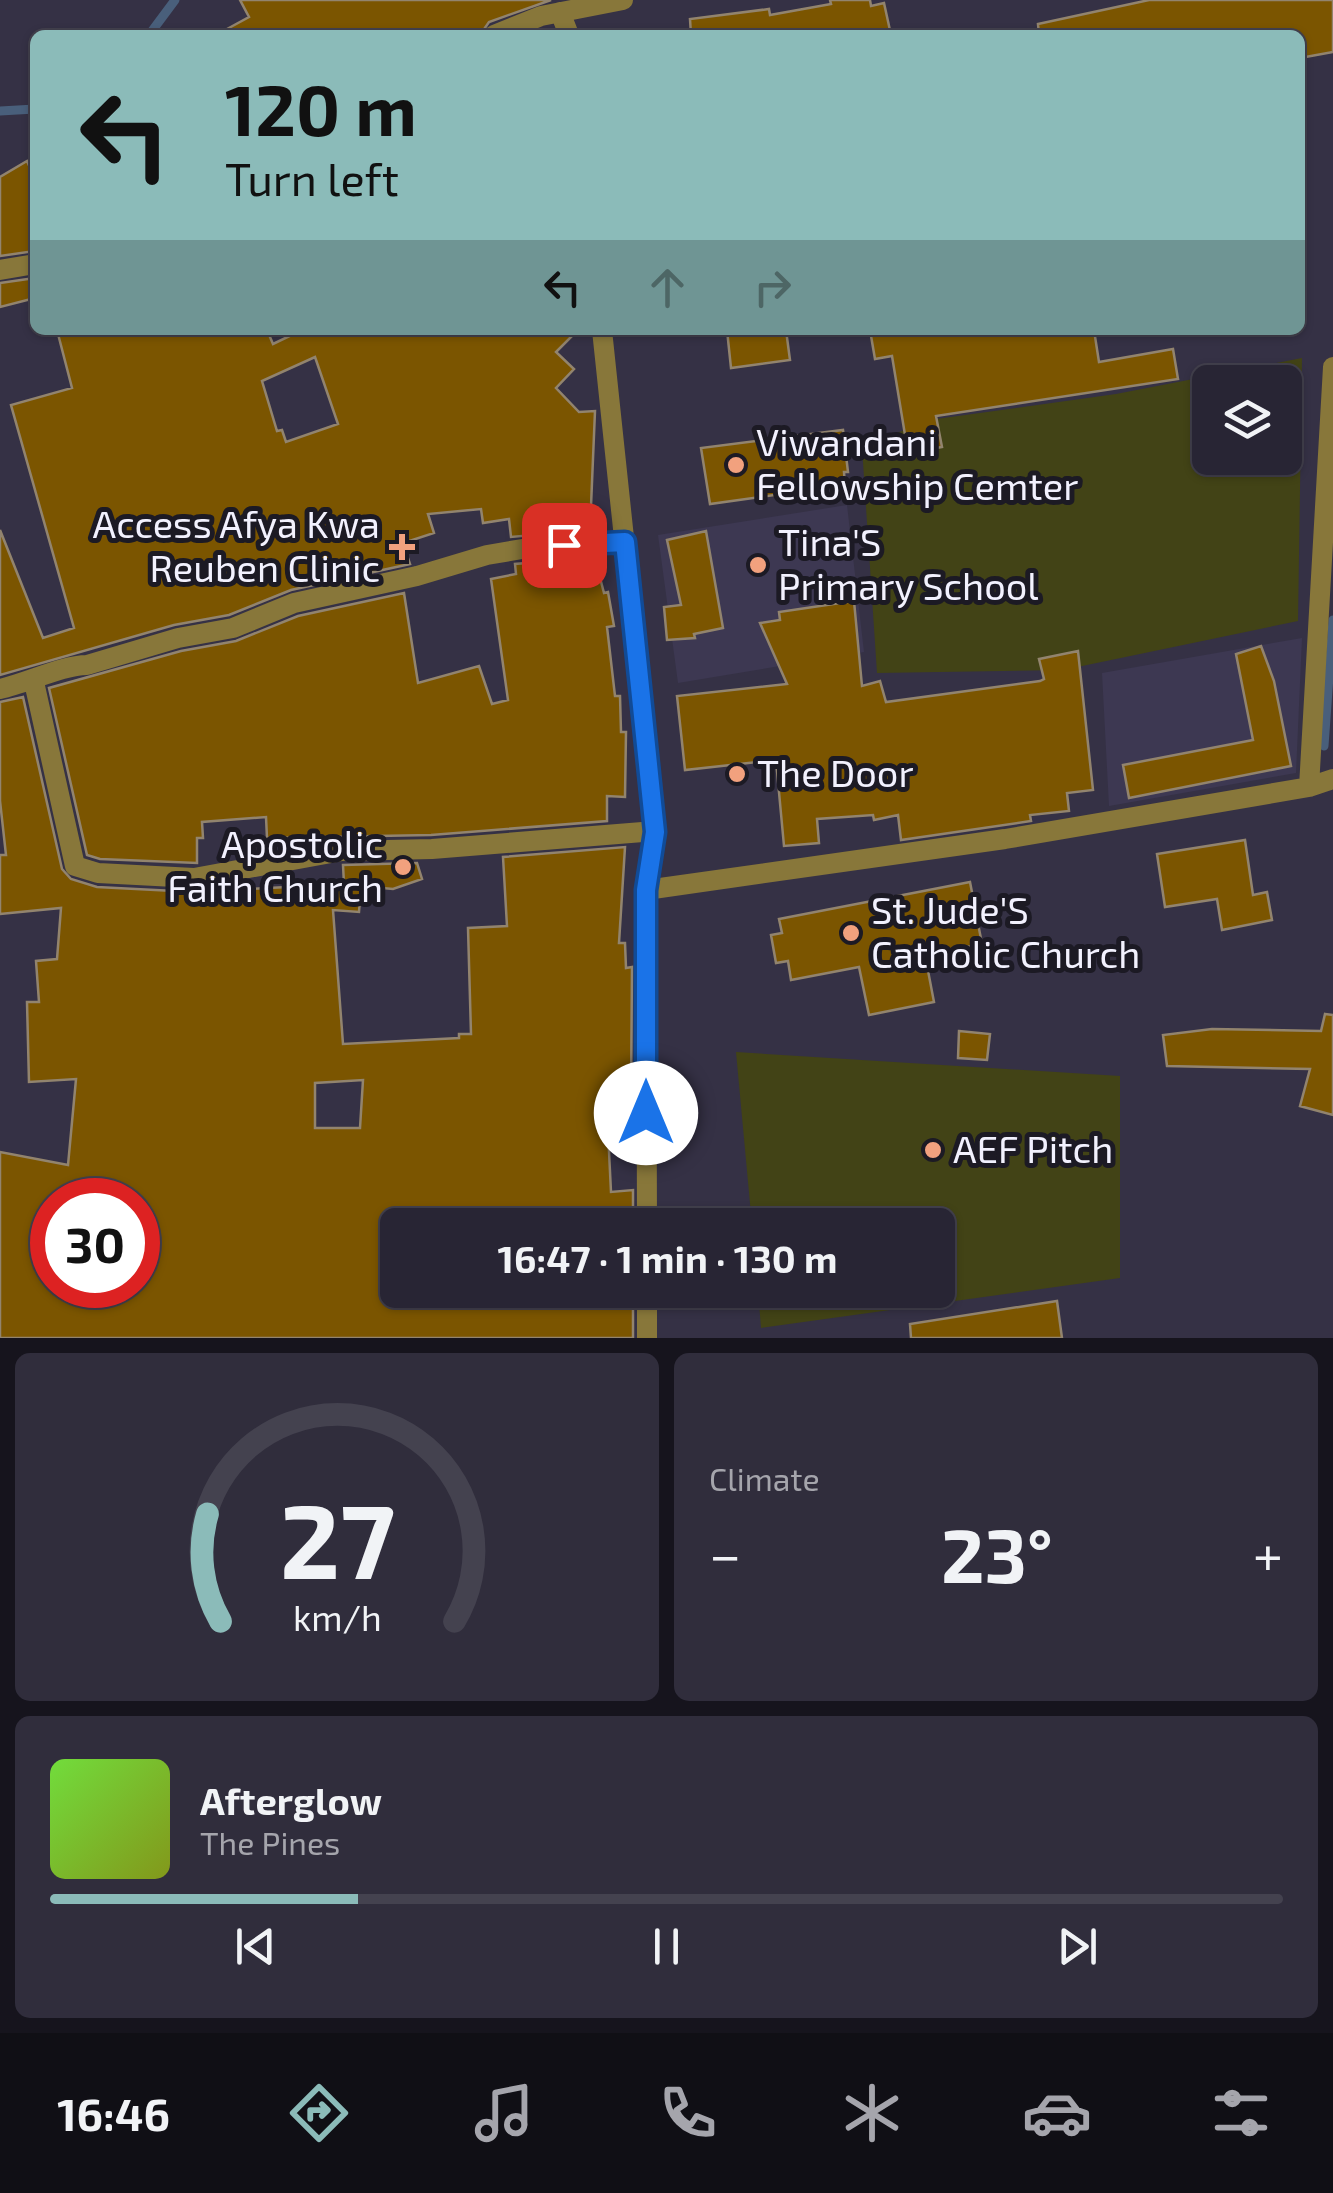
<!DOCTYPE html>
<meta charset="utf-8">
<style>
body{margin:0;font-family:"Exo 2",sans-serif;background:#302d3c;color:#f1f3f6;height:100vh;display:flex;flex-direction:column;font-size:38px;white-space:nowrap}
*{box-sizing:border-box;margin:0}
p{font-size:32px;color:#a5a5ac}
.icon{flex:none;width:55px;height:55px;fill:none;stroke:currentColor;stroke-width:2;stroke-linecap:round;stroke-linejoin:round}
.map{position:relative;height:1338px;overflow:hidden}
.drawer{display:flex;flex-direction:column;gap:15px;padding:15px;background:#16141d;flex:1}
.drawer>*{flex:none}
.top-card{position:absolute;left:30px;top:30px;width:1275px;height:305px;border-radius:15px;box-shadow:0 2px 8px #0004,0 0 0 2px #44424f;background:#8bbbb9;color:#111;overflow:hidden}
.controls{position:absolute;left:1192px;top:365px;display:grid;gap:20px}
.controls a{display:grid;place-items:center;width:110px;height:110px;border-radius:15px;background:#282534;box-shadow:0 2px 8px #0004,0 0 0 2px #44424f;font-size:50px}
.speed{position:absolute;left:30px;top:1178px;display:flex;gap:20px;font-size:50px;font-weight:700;text-align:center}
.speed>*{display:grid;place-content:center;width:130px;height:130px;border-radius:50%;background:#282534;box-shadow:0 2px 8px #0004,0 0 0 2px #44424f;line-height:1}
.speed .limit{border:15px solid #d22;background:#fff;color:#111}
.pin{position:absolute;display:grid;place-items:center;width:85px;height:85px;color:#fff;margin:-42px;border-radius:20px;box-shadow:0 5px 15px #0006}
.me{position:absolute;width:110px;margin:-55px;rotate:0deg;stroke-linejoin:round;filter:drop-shadow(0 0 8px #0008)}
.turn{display:flex;align-items:center;gap:35px;height:210px;padding:0 30px;font-size:45px}
.turn .icon{width:130px;height:130px;stroke-width:2.5}
.turn b{display:block;font-size:70px;line-height:85px}
.lanes{display:flex;align-items:center;height:95px;padding:0 30px;background:#0003;justify-content:center;gap:50px;direction:ltr}
.lanes .off{opacity:.35}
.big{font-size:75px;font-weight:700;line-height:1.1}
.drawer .tile{flex:1;display:flex;flex-direction:column;justify-content:center;gap:15px;min-width:0;padding:0 35px;border-radius:15px;background:#302d3c}
.drawer .dial{align-items:center;gap:0}
.dial svg{height:260px;overflow:visible;fill:none;stroke:#44424f;stroke-width:7;stroke-linecap:round;text-anchor:middle}
.dial text{fill:#f1f3f6;stroke:none}
.song{display:flex;align-items:center;gap:30px}
.cover{width:120px;height:120px;border-radius:15px;background:linear-gradient(135deg,hsl(100 70% 55%),hsl(70 70% 35%))}
.played{height:10px;border-radius:5px;background:linear-gradient(90deg,#8bbbb9 25%,#44424f 25%)}
.keys{display:flex;justify-content:space-around;direction:ltr}
.heat{display:flex;justify-content:space-between;align-items:center;font-size:55px;direction:ltr}
.drawer .tiles{flex:1;display:grid;gap:15px;grid-template-columns:1fr 1fr}
.tile:last-child{grid-column:span 2}
.trip{position:absolute;left:380px;top:1208px;width:575px;height:100px;border-radius:15px;background:#282534;box-shadow:0 2px 8px #0004,0 0 0 2px #44424f;font-weight:700;line-height:100px;text-align:center}
.tabs{display:flex;height:160px;justify-content:space-around;align-items:center;background:#100f15;color:#a5a5ac}
.tabs .icon{width:70px;height:70px}
.tabs .on{color:#8bbbb9}
.tabs b{font-size:45px;color:#f1f3f6}
.map>svg:first-child{display:block}
</style>
<div class="map">
<svg width="1333" height="1338" viewBox="0 0 1333 1338">
<rect width="100%" height="100%" fill="#353145"/>
<path fill="#3d3852" d="M847 505 864 652 678 683 658 535Z
M1302 638 1296 773 1109 806 1102 673Z"/>
<path fill="#424316" fill-rule="evenodd" d="M1302 358 1298 621 1063 670 877 673 862 447 929 420 1116 394ZM1210 382H1285V458H1210Z
M736 1052 1120 1076V1278L761 1328 758 1290H938V1225H752Z"/>
<g fill="none" stroke-linecap="round" stroke-linejoin="round">
<path stroke="#495f7b" stroke-width="9" d="M149 35 175 0
M0 111 35 109
M1324 746 1333 620"/>
</g>
<path fill="#7b5500" stroke="#92846e" stroke-width="2.5" fill-rule="evenodd" d="M240 0H551L489 22 480 35H216L249 17Z
M830 0H870L871 6 884 3 891 35H691L690 19 769 9 770 15 831 4Z
M1149 0H1333V52L1300 58V35H1039L1038 24Z
M27 161 35 179V251L0 256V177Z
M35 278V298L0 307V283Z
M57 330H267L273 344 302 330H578L556 352 574 369 556 388 579 412 595 411 590 530 511 537 509 519 483 523 481 509 428 514 434 533 403 543 410 564 291 590 229 615 174 625 0 675V530L43 638 74 628 11 405 72 388ZM315 357 338 424 286 442 282 430 277 431 262 381Z
M727 330H786L790 360 731 368Z
M870 330H1094L1099 362 1173 349 1178 379 936 416 942 447 908 453 892 356 875 359Z
M843 430 848 472H844L845 485 710 504 701 448Z
M706 531 723 628 694 634 695 638 667 640 664 607 681 605 667 540Z
M588 558 587 574H599L604 593 608 592 614 626 607 627 615 696H620L621 732H626L625 797 607 796V821L431 835 267 838 266 817 202 822 203 838H197V863L100 859 87 855 49 688 181 651 236 641 298 616 404 593 418 683 479 666 492 704 508 700 491 579 516 574 515 564Z
M854 601 862 686 880 681 886 702 1040 681 1044 679 1039 659 1078 651 1093 790 1067 793 1069 811 1030 815 1031 821 901 840 898 815 874 820 873 815 817 819 819 843 784 846 776 760 685 770 677 696 787 684 760 623 780 620 779 612Z
M1261 646 1274 681 1291 766 1129 798 1123 765 1253 740 1236 654Z
M23 697 62 869 71 879 97 887 194 892 344 884 343 865 417 863 422 879 393 889 361 886 359 912 333 910 343 1044 459 1038V1034H471L468 928 507 926 503 857 625 847 619 943H625L626 968 632 967 631 1098H625L626 1131H608L611 1192 633 1190V1225H398V1290H633V1338H0V1152L68 1165 76 1079 29 1082 27 1002H39L36 961 57 959 61 908 0 914V855H6L0 801V702ZM363 1080 360 1128H315V1083ZM52 1200H138V1285H52Z
M1245 840 1253 895 1267 892 1272 920 1222 930 1217 899 1165 907 1157 854Z
M970 882 982 944 925 955 934 1002 869 1015 859 967 791 980 788 961 776 963 771 935 782 933 779 919Z
M1325 1014 1333 1015V1115L1300 1106 1310 1069 1167 1066 1163 1035 1212 1029 1321 1031Z
M959 1031 990 1034 987 1060 958 1058Z
M1057 1301 1062 1338H911L910 1324Z"/>
<g fill="none" stroke-linecap="round" stroke-linejoin="round">
<path stroke="#88773a" stroke-width="20" d="M560 12 569 35
M494 35 541 16 623 0
M0 270 35 264
M602 330 655 831 646 890
M34 682 75 866 98 873 194 878 342 851 432 849 655 831
M0 689C27 683 63 665 87 665L178 638 233 628 294 603 417 576 487 555 534 547 625 542
M1309 787 1333 367
M647 1225 646 890 1005 839 1309 787 1333 779
M647 1338V1290"/>
</g>
<g fill="none" stroke-linecap="round" stroke-linejoin="round">
<g stroke="#114b97" stroke-width="25">
<path id="route" d="M564 545 625 542 655 832 646 890V1113"/>
</g>
<use href="#route" stroke="#1a73e8" stroke-width="18"/>
</g>
<g fill="#f2a17e" stroke="#1c1a24" stroke-width="4">
<circle cx="736" cy="465" r="10"/>
<path d="M397 532h10v10h10v10h-10v10h-10v-10h-10v-10h10z"/>
<circle cx="758" cy="565" r="10"/>
<circle cx="737" cy="774" r="10"/>
<circle cx="403" cy="867" r="10"/>
<circle cx="851" cy="933" r="10"/>
<circle cx="933" cy="1150" r="10"/>
</g>
<g text-anchor="middle" stroke-width="10" stroke-linejoin="round" paint-order="stroke">
<g font-size="38" fill="#f2f1fe" stroke="#1c1a24" text-anchor="start">
<text x="756" y="456">Viwandani<tspan x="756" dy="44">Fellowship Cemter</tspan></text>
<text x="380" y="538" text-anchor="end">Access Afya Kwa<tspan x="380" dy="44">Reuben Clinic</tspan></text>
<text x="778" y="556">Tina'S<tspan x="778" dy="44">Primary School</tspan></text>
<text x="757" y="787">The Door</text>
<text x="383" y="858" text-anchor="end">Apostolic<tspan x="383" dy="44">Faith Church</tspan></text>
<text x="871" y="924">St. Jude'S<tspan x="871" dy="44">Catholic Church</tspan></text>
<text x="953" y="1163">AEF Pitch</text>
</g>
</g>
</svg>
<div class="controls">
<a><svg class="icon" aria-label="layers" viewBox="0 0 24 24"><path d="M12 4l9 5-9 5-9-5zM3 14l9 5 9-5"/></svg></a>
</div>
<div class="speed"><div class="limit">30</div></div>
<div class="pin" style="left:564px;top:545px;background:#d93025"><svg class="icon" aria-label="arrive" viewBox="0 0 24 24"><path d="M6 21V4h12l-3 4 3 4H6"/></svg></div>
<svg class="me" style="left:646px;top:1113px" viewBox="-20 -20 40 40"><circle r="19" fill="#fff"/><path d="M0-13L10 11 0 6-10 11z" fill="#1a73e8"/></svg>
<div class="trip">16:47 · 1 min · 130 m</div>
<div class="top-card">
<div class="turn"><svg class="icon" aria-label="left" viewBox="0 0 24 24"><path d="M17 20v-9H6M10 6l-5 5 5 5"/></svg><div><b>120 m</b>Turn left</div></div>
<div class="lanes"><svg class="icon" aria-label="left" viewBox="0 0 24 24"><path d="M17 20v-9H6M10 6l-5 5 5 5"/></svg><svg class="icon off" aria-label="ahead" viewBox="0 0 24 24"><path d="M12 20V5M6 11l6-6 6 6"/></svg><svg class="icon off" aria-label="right" viewBox="0 0 24 24"><path d="M7 20v-9h11M14 6l5 5-5 5"/></svg></div>
</div>
</div>
<section class="drawer">
<div class="tiles">
<div class="tile dial"><svg viewBox="0 0 100 80">
<path d="M14 69A42 42 0 1 1 86 69"/>
<path d="M14 69A42 42 0 0 1 10 36" stroke="#8bbbb9"/>
<text x="50" y="56" font-size="32" font-weight="700">27</text>
<text x="50" y="72" font-size="11">km/h</text>
</svg></div>
<div class="tile"><p>Climate</p>
<div class="heat"><a>−</a><b class="big">23°</b><a>+</a></div>
</div>
<div class="tile">
<div class="song"><i class="cover"></i><div><b>Afterglow</b><p>The Pines</p></div></div>
<div class="played"></div>
<div class="keys"><svg class="icon" aria-label="previous" viewBox="0 0 24 24"><path d="M18 5L8 12l10 7zM5 5v14"/></svg><svg class="icon" aria-label="pause" viewBox="0 0 24 24"><path d="M8 5v14M16 5v14"/></svg><svg class="icon" aria-label="next" viewBox="0 0 24 24"><path d="M6 5l10 7-10 7zM19 5v14"/></svg></div>
</div>
</div>
</section>
<nav class="tabs">
<b>16:46</b>
<svg class="icon on" aria-label="directions" viewBox="0 0 24 24"><path d="M12 3l9 9-9 9-9-9zM9 14v-3h6M13 9l2 2-2 2"/></svg>
<svg class="icon" aria-label="music" viewBox="0 0 24 24"><path d="M9 18V5l10-2v13"/><circle cx="6" cy="18" r="3"/><circle cx="16" cy="16" r="3"/></svg>
<svg class="icon" aria-label="phone" viewBox="0 0 24 24"><path d="M5 4h4l2 5-3 2q2 4 5 5l2-3 5 2v4C11 20 4 13 5 4z"/></svg>
<svg class="icon" aria-label="climate" viewBox="0 0 24 24"><path d="M12 3v18M4 7l16 10M4 17L20 7"/></svg>
<svg class="icon" aria-label="car" viewBox="0 0 24 24"><path d="M5 17H2v-5l4-1 3-4h7l3 4 3 1v5h-3M9 17h6M6 11h13"/><circle cx="7" cy="17" r="2"/><circle cx="17" cy="17" r="2"/></svg>
<svg class="icon" aria-label="filters" viewBox="0 0 24 24"><path d="M4 7h16M4 17h16"/><circle cx="9" cy="7" r="2"/><circle cx="15" cy="17" r="2"/></svg>
</nav>
